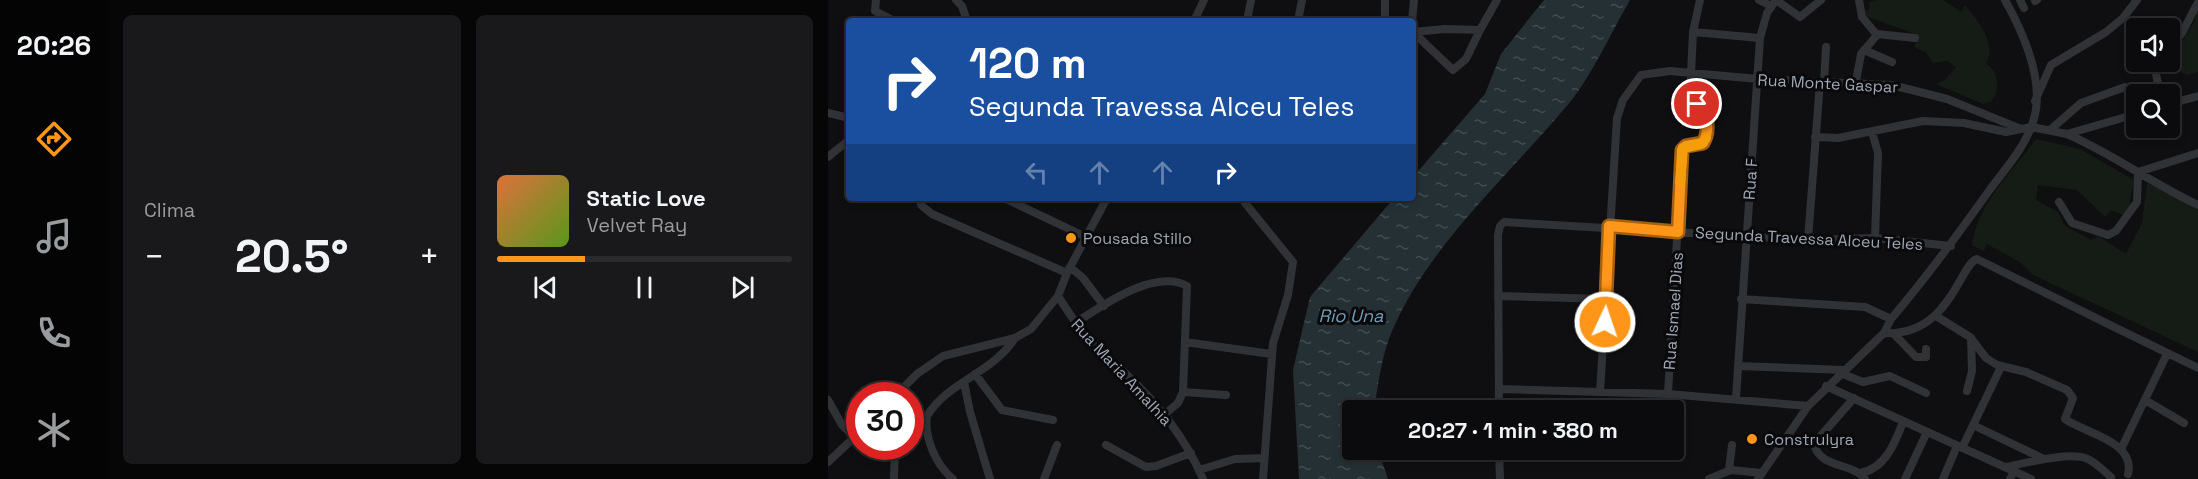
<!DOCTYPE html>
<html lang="pt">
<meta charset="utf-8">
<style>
body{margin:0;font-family:"Space Grotesk",sans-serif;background:#19191b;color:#f1f3f6;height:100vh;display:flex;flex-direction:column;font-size:22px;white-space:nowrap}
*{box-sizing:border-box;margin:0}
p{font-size:20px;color:#9a9b9d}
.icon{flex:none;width:33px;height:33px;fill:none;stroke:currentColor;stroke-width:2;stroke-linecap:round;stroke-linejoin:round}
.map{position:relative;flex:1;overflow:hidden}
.sheet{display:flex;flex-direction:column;gap:15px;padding:15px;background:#060607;width:720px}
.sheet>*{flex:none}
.hud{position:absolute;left:18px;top:18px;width:570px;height:183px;border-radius:6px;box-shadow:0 3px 9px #0003,0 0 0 2px #2b2b2e;background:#1a4fa0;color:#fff;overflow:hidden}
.tools{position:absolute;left:1298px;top:18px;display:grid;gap:12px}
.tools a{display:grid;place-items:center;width:54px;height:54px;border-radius:6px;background:#0b0b0d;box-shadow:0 3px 9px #0003,0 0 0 2px #2b2b2e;font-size:30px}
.speed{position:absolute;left:18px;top:382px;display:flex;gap:12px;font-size:30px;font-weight:700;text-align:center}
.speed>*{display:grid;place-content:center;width:78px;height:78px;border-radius:50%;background:#0b0b0d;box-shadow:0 3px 9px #0003,0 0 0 2px #2b2b2e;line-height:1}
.speed .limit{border:9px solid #d22;background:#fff;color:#111}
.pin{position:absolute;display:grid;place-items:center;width:51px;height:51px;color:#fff;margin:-26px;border:3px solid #fff;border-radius:50%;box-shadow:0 2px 6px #0007}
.me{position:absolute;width:66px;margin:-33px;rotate:3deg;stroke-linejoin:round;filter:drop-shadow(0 0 4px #0008)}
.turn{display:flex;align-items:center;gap:21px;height:126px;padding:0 24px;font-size:27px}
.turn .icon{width:78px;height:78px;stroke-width:2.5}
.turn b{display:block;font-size:42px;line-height:51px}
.lanes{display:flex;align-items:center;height:57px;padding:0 24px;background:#0003;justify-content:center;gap:30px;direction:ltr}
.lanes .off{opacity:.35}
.big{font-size:45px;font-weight:700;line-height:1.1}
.sheet .widget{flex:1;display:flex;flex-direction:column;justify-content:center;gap:9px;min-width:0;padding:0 21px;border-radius:9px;background:#19191b}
.song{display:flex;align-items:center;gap:18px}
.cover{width:72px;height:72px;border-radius:9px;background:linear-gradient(135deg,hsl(20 70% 55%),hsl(90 70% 35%))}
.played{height:6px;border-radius:3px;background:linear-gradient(90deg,#ff9519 30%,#2b2b2e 30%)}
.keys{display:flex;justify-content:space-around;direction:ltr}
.heat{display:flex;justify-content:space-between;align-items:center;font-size:33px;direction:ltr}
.sheet .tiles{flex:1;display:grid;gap:15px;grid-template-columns:repeat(2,1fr)}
.trip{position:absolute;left:514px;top:400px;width:342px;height:60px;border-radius:6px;background:#0b0b0d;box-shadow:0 3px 9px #0003,0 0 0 2px #2b2b2e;font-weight:700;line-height:60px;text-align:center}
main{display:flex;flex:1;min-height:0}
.dock{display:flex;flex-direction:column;width:108px;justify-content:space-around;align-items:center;background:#040405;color:#9a9b9d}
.dock .icon{width:42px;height:42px}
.dock .active{color:#ff9519}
.dock b{font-size:27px;color:#f1f3f6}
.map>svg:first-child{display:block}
</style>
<main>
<nav class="dock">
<b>20:26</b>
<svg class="icon active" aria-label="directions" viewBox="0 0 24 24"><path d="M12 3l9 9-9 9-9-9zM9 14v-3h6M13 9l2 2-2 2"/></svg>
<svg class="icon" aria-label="music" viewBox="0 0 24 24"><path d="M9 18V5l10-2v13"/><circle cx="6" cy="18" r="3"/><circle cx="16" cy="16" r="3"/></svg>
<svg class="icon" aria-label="phone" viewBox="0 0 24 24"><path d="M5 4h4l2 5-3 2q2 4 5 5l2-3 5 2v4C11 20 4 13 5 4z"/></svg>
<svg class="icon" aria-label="climate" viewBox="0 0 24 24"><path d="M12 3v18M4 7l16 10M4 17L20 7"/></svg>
</nav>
<section class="sheet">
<div class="tiles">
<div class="widget"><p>Clima</p>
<div class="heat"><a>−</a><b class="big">20.5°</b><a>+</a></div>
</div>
<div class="widget">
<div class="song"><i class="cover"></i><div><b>Static Love</b><p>Velvet Ray</p></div></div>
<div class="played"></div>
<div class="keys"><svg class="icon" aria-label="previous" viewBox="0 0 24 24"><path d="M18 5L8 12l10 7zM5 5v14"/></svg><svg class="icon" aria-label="pause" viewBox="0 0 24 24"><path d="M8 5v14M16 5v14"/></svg><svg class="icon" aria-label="next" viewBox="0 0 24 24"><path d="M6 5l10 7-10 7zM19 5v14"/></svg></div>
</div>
</div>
</section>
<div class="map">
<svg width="1370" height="479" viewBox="0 0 1370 479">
<defs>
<pattern id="water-ripples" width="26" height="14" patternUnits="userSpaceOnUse" patternTransform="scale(1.5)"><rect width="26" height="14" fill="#253035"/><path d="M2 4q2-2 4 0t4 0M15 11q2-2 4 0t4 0" fill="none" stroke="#414b50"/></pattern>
</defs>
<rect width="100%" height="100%" fill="#0f0f11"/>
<path fill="#151b15" d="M1048 0H1115L1133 12 1137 5C1149 19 1170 45 1158 63 1171 73 1173 88 1163 102L1155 104 1108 84 1118 79 1128 67 1119 61 1105 63 1098 52 1086 47 1090 35 1037 16 1033 8 1040 11 1042 7 1040 3Z
M1370 8V72L1359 75 1348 70 1355 56 1349 49 1366 22Z
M1208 139 1252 149 1306 180 1302 200 1303 218 1283 210 1277 217 1249 190 1210 185 1208 200 1230 212 1236 225 1263 240 1270 236 1298 254 1314 223 1319 183 1370 208V352L1205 275 1193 263 1159 244 1156 251 1144 245C1150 203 1183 173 1208 139Z"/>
<path fill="url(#water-ripples)" d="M716 0H802C784 31 764 75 742 102 681 176 599 245 562 336 553 360 550 385 546 411H525V450H550L560 479H471L465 370 482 297 566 198H585V177L657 94 673 54Z"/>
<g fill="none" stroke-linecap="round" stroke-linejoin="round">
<path stroke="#303236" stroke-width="8" d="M48 0 47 11 66 21
M128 0 134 6 139 21
M557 0V21
M931 0 943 6
M948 0 972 17 993 0
M1192 0 1196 8
M1207 1 1209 0
M366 21 376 0
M419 21 423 0
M470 21 474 0
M584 21 586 0
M585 32 625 70 638 59 652 30
M585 32 617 29 652 30 669 0
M865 32 932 38
M1049 34 1087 38
M1341 49 1354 33 1370 2
M1036 50 1064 62
M1331 62 1327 69 1332 94
M1028 81 1033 54 1049 35 1034 17 1031 0
M996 82 998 47
M1207 101 1223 65 1278 32 1295 18 1309 0
M1341 104 1370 96
M0 113 21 118
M1222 130 1253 103 1297 87
M1044 132 1050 153 1047 238
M1239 134C1285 154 1325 184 1370 205
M987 137 1010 138 1095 121 1136 123 1178 132 1193 129
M0 157 21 140
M93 198V205L104 214 239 273
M176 198 258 237
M1231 202 1244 223 1280 235 1288 231 1309 202 1310 172 1370 153
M417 203 465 262 460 295 445 343 435 479
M980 240 992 82
M242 267 255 278 276 306
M230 296C242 315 253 332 268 348 277 357 287 364 296 372 330 404 357 437 375 479
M670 296 778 299
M913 299 1037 307 1063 319
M1108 316 1142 337 1158 358 1169 365 1198 372 1239 390 1245 398 1237 419C1256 433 1308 441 1300 474
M247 323C274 306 326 268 359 286L355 392
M1056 333C1122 337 1132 263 1149 259 1223 296 1296 332 1370 368
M1066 334 1088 357H1098V349
M357 342 443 354
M910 366 1016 370
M1012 373 1035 382 1062 376 1098 393
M147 374 174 410 225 420
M136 382 142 412 162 479
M998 386 1203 479
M672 389 840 394 980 406
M1139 391 1144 371 1143 338
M772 392 789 118 795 100 813 75 842 71 930 79 1064 85 1119 99 1193 129 1203 127 1239 134 1308 114
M840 394 854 153 856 147 875 143 879 125 875 109 864 101 862 96 865 32 872 0
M67 396 89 374 115 356 187 338 203 329 230 296 239 273 279 198
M908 398 932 38 939 13 948 0
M1026 398 990 439 987 447C994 468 1025 463 1037 479
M0 400 14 425 26 437
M1317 400 1356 423
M671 411 670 235 672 226 676 222 980 240 1047 238 1123 246
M337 414 350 403 355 392 398 395
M1145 425 1216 459
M278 445 318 467 328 466 363 453
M1134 448 1173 367
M1293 449 1339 354
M671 450 672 479
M0 462 32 432
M1178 467C1198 463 1242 451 1260 459 1268 463 1276 471 1283 477
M371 470 407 459 436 458
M901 470 904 445
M1032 473C1057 469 1067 443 1075 422
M66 479 67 447
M125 479C108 465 96 438 99 416 120 381 164 374 187 338
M216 479 229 445
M881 479 903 470 934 473
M930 479 980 406 1056 333 1063 319C1099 277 1131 233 1163 188 1178 168 1197 147 1205 122 1218 83 1196 34 1177 0
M1077 479 1099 432
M1115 479 1129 446
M1182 479 1186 471"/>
</g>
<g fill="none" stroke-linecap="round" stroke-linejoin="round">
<g stroke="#a66110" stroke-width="15">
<path id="route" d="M777 322 781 226 850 232 854 150 858 146 875 143C882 131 880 112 869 104"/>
</g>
<use href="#route" stroke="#ff9519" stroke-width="10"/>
<path stroke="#f59e0b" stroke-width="10" d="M852 183 855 148 873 144 878 138"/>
</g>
<g fill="#ff9519" stroke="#0a0a0c" stroke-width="2">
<circle cx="243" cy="238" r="6"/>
<circle cx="924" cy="439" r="6"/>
</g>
<g text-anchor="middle" stroke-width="6" stroke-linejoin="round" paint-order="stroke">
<g font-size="16" fill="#9fa7b3" stroke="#0a0a0c">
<text transform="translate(1000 83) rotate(3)" y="6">Rua Monte Gaspar</text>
<text transform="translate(922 179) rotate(-86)" y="6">Rua F</text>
<text transform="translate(981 238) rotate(3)" y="6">Segunda Travessa Alceu Teles</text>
<text transform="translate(845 311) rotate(-86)" y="6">Rua Ismael Dias</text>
<text transform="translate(294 372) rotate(47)" y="6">Rua Maria Amalhia</text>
</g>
<g font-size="16" fill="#9fa7b3" stroke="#0a0a0c" text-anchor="start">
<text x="255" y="244">Pousada Stillo</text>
<text x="936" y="445">Construlyra</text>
</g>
<g font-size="18" font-style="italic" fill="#729cb2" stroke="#0a0a0c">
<text x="523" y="322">Rio Una</text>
</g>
</g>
</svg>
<div class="tools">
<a><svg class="icon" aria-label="sound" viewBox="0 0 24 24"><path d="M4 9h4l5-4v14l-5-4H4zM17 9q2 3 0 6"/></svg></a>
<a><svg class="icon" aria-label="search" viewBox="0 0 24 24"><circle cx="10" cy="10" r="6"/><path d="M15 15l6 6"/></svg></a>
</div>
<div class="speed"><div class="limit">30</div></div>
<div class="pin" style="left:869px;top:104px;background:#d93025"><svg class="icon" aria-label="arrive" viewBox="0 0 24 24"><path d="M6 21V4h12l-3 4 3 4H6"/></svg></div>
<svg class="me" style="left:777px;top:322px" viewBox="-20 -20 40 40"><circle r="17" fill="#ff9519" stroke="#fff" stroke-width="3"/><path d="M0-11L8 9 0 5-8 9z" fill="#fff"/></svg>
<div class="trip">20:27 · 1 min · 380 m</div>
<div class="hud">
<div class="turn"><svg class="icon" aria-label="right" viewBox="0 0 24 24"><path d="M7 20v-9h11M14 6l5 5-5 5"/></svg><div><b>120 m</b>Segunda Travessa Alceu Teles</div></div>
<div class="lanes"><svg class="icon off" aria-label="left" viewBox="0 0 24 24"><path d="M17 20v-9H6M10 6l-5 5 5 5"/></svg><svg class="icon off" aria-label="ahead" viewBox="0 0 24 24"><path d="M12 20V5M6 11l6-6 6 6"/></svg><svg class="icon off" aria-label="ahead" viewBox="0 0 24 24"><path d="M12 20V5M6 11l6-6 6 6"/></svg><svg class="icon" aria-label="right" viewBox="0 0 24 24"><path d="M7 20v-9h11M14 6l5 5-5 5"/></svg></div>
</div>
</div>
</main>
